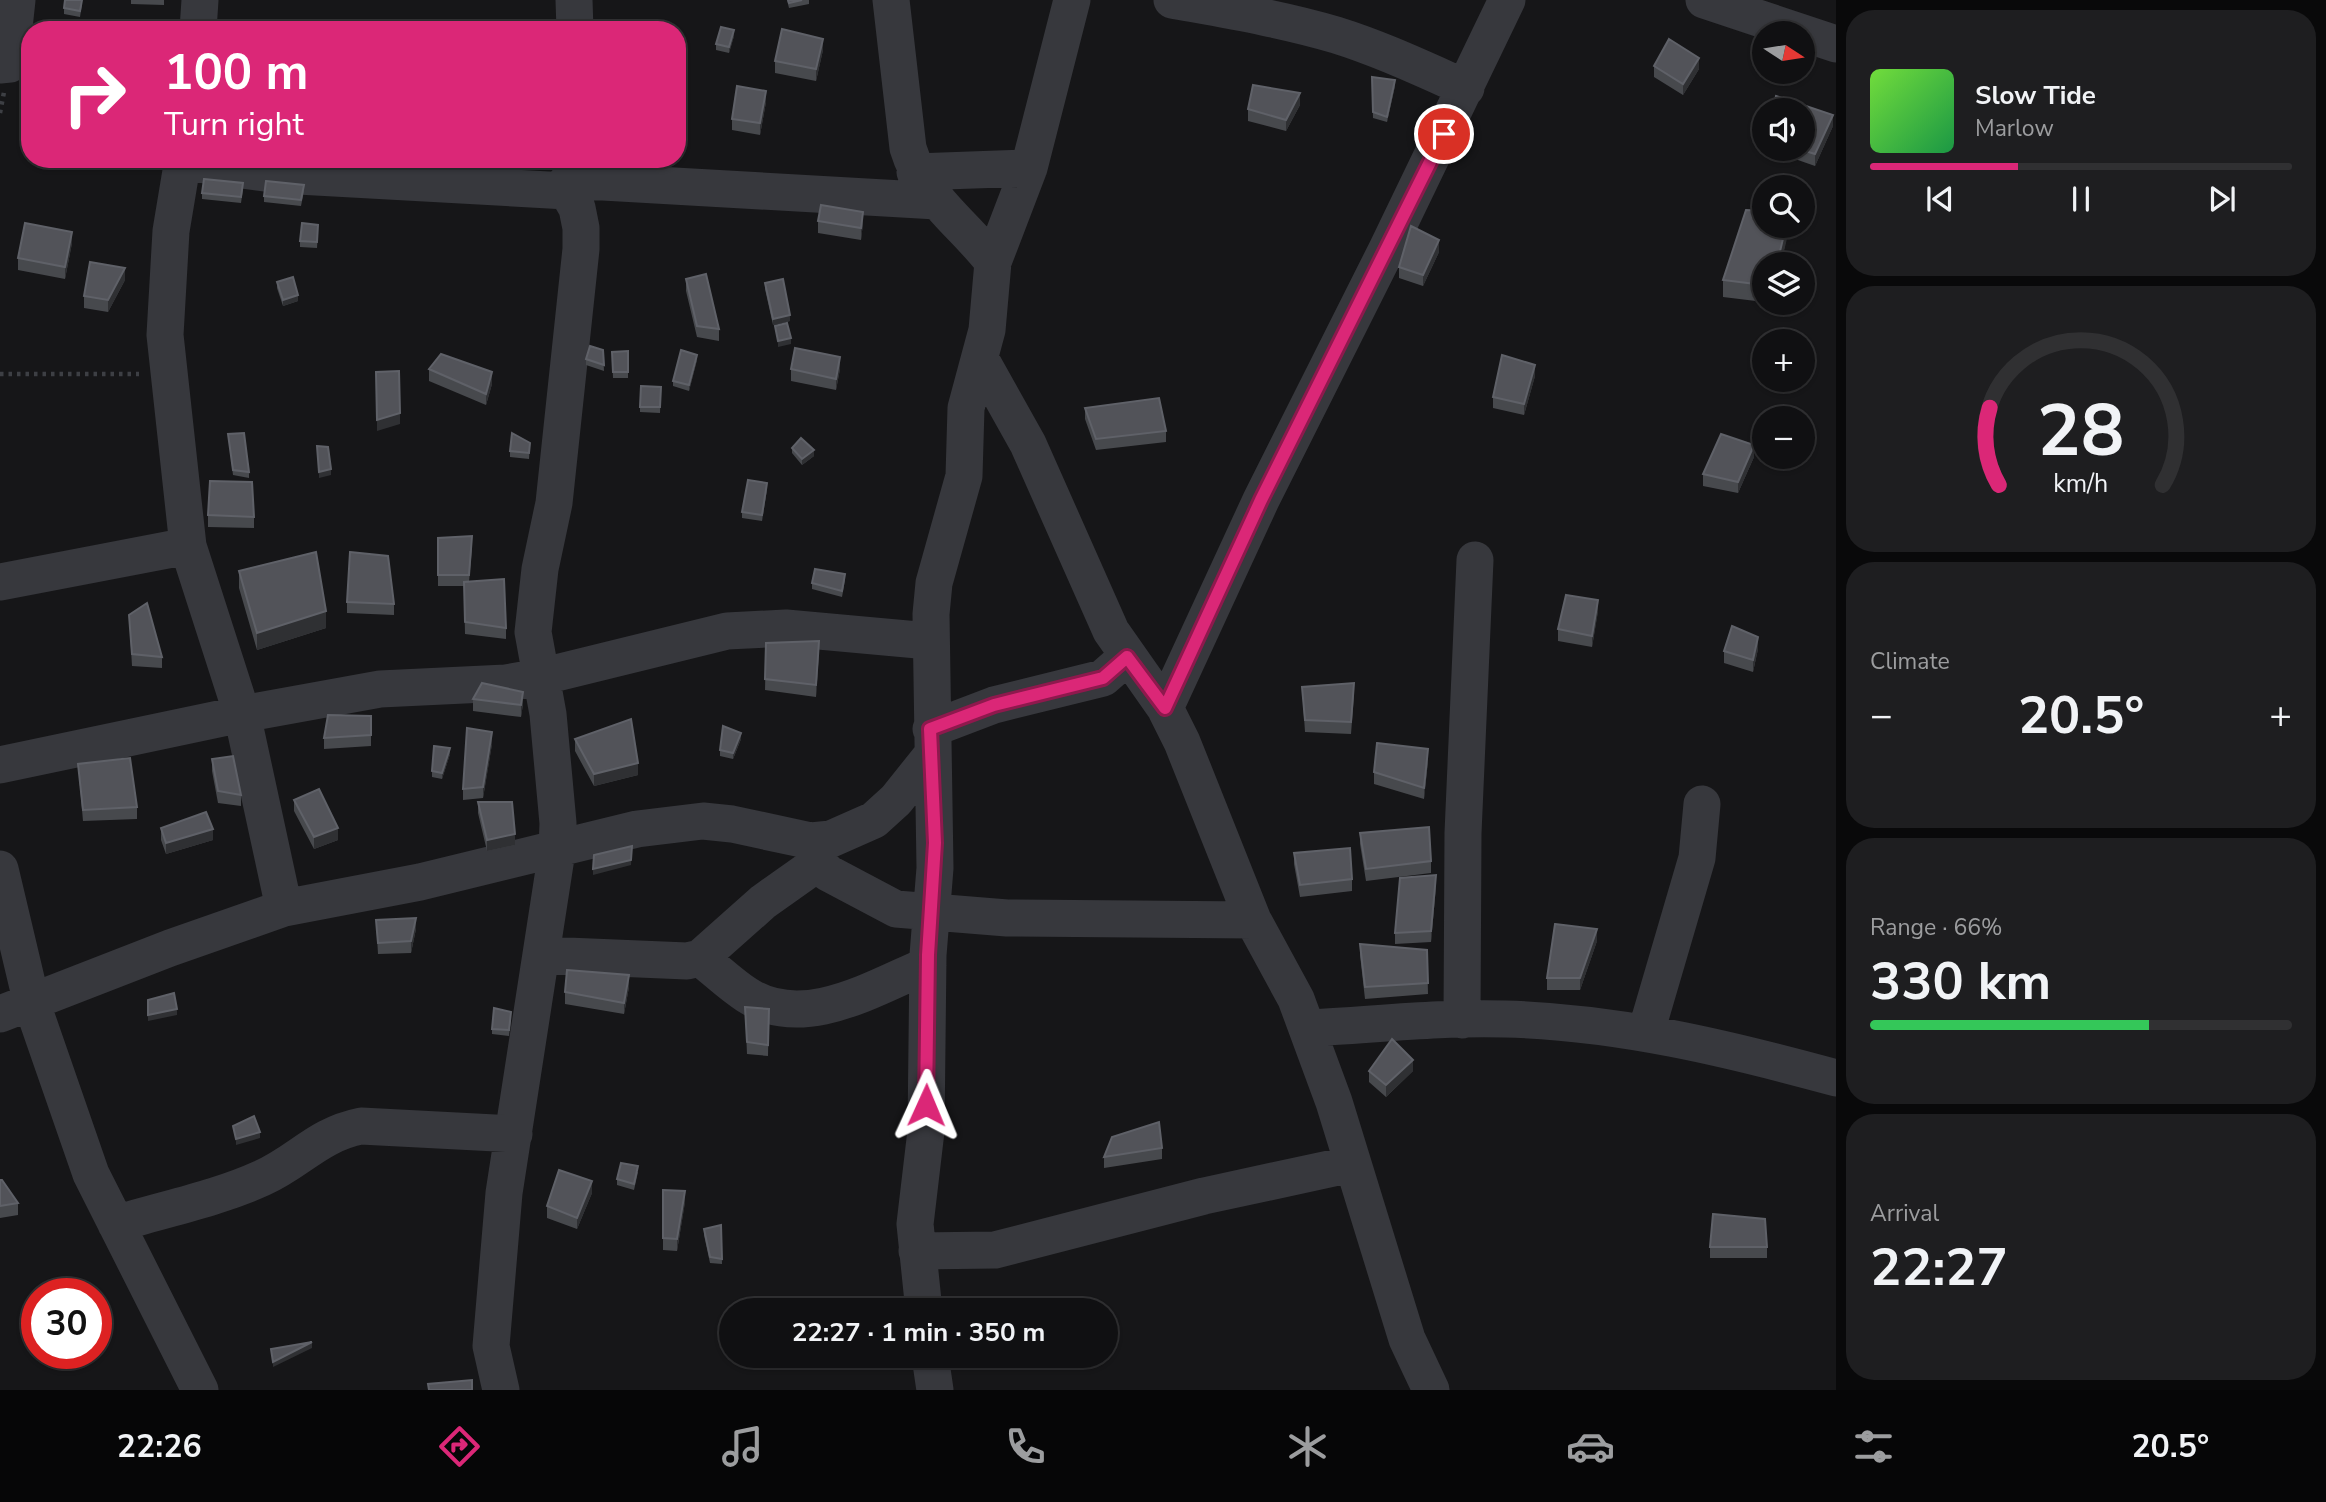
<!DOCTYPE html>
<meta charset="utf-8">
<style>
body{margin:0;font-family:"Nunito Sans",sans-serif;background:#1e1e20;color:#f1f3f6;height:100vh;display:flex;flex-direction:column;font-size:26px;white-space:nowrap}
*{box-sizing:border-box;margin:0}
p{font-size:23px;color:#9c9d9f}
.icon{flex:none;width:38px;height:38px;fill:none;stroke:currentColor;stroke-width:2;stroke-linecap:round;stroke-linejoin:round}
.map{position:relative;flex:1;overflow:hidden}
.panel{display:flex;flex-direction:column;gap:10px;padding:10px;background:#09090a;width:490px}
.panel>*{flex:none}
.hud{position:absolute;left:21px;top:21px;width:665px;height:147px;border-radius:28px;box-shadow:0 2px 5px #0004,0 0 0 2px #303032;background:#db2777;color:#fff;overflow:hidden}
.needle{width:46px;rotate:102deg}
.controls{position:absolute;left:1752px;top:21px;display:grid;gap:14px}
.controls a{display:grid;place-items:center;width:63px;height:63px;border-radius:50%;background:#101012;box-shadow:0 2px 5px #0004,0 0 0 2px #303032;font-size:35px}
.speed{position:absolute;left:21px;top:1278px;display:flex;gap:14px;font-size:35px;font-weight:700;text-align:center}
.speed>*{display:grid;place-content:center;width:91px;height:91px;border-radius:50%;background:#101012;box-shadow:0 2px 5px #0004,0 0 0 2px #303032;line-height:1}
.speed .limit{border:10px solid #d22;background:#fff;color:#111}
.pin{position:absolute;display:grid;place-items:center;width:60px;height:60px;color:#fff;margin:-30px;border:4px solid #fff;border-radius:50%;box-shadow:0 2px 7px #0007}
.me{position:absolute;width:77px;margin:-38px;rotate:1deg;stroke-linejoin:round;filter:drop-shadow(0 0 5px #0008)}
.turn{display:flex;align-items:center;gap:24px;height:147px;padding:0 28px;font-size:32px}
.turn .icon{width:91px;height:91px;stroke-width:2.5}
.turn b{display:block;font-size:49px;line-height:60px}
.big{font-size:52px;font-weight:700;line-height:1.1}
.panel .card{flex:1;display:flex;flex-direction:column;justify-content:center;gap:10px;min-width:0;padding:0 24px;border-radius:28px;background:#1e1e20}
.panel .dial{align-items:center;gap:0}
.dial svg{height:182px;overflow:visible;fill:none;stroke:#303032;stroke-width:7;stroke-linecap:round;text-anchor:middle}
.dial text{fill:#f1f3f6;stroke:none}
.song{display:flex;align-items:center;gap:21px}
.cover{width:84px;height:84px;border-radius:10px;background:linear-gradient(135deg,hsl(100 70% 55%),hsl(140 70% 35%))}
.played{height:7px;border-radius:4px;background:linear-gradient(90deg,#db2777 35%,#303032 35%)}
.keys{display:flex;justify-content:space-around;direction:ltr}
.heat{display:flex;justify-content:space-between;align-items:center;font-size:38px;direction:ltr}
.charge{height:10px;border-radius:5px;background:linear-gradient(90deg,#34c759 66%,#303032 0)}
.trip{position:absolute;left:719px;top:1298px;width:399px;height:70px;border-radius:35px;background:#101012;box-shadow:0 2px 5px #0004,0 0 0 2px #303032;font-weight:700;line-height:70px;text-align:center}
.tabs{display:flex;height:112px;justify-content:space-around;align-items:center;background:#060607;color:#9c9d9f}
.tabs .icon{width:49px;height:49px}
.tabs .active{color:#db2777}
.tabs b{font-size:32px;color:#f1f3f6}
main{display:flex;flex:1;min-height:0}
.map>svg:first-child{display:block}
</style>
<main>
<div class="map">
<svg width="1836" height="1390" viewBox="0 0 1836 1390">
<rect width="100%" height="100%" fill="#161618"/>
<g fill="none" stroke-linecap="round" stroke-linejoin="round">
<path stroke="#3d3f44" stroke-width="4.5" stroke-dasharray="3.5 5" stroke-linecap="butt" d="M0 113 4 92
M0 374H139"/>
<path stroke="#37383d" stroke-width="37" d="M574 0 575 30
M891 0 908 148C923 198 963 223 993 262L987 330 966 408 964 476 934 583 931 614 935 868 928 955 926 1131 915 1224 924 1311
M1172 0C1227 10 1282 19 1336 35 1381 49 1423 69 1466 88
M1704 0 1836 44
M198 30 200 0
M0 65 10 64 17 0
M183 159 171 231 165 335 188 546 242 714 284 908
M183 162 280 175 567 191 577 208 581 228V249L554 503 540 569 533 632 548 714 558 823 557 851 504 1193 491 1346 501 1390
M915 172 1029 168
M568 180 937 201
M993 262 1029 168 1072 0
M981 360 1028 444 1111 631 1165 708 1182 742 1253 920 1296 999 1334 1102 1407 1339 1431 1390
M0 582 188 546
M1165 708 1261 500 1387 249 1507 0
M931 729 994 705 1103 678 1127 657
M0 765 242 714 380 689 506 683 540 677 727 631 786 628 929 641
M811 841 818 863 828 873 896 909 1007 918 1253 920
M0 869 32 1004 91 1174 200 1390
M543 955 687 961 700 958 763 902 818 863
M700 958C716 970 731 985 747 995 804 1032 875 987 928 965
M0 1014 170 948 284 908 420 882 637 829 703 821 732 824 811 841 831 839 874 820 896 800 932 755
M1462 1020 1463 833 1475 560
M1307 1028C1372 1025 1440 1017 1505 1019 1618 1022 1727 1048 1836 1078
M1646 1032 1697 858 1702 804
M116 1224C164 1209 216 1199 262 1178 300 1161 317 1135 361 1126L514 1134
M917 1251 995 1250 1204 1196 1352 1164
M930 1356 935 1390"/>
</g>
<path fill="#47494d" d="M131 0H164V5L131 4Z
M787 0H809V4L789 8Z
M82 4 80 17 64 14V8Z
M734 36 729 53 716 50V44Z
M823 50 816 81 775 73V61Z
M1654 66 1699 69 1683 95 1654 77Z
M1372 77 1395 86 1387 122 1373 118Z
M766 102 760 135 732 130V119Z
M1300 105 1286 131 1248 121V109Z
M1833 126 1815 166 1767 149H1802Z
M114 159H155L154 166 114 165Z
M243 189 241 203 202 199V193Z
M304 191 301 206 264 202V196Z
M818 221 863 223 861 240 818 233Z
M1789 226 1781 264H1764V302L1723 297V280Z
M318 230 317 248 300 247V241Z
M72 243 65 279 18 270V258Z
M1439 252 1423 286 1399 278V267Z
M686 279 719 329V341L697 337 686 291Z
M125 280 108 312 84 308V296Z
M277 282 298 301 283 306 277 288Z
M765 283 790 321 773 325 765 289Z
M603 350 604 371 586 365V359Z
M628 351V378H613L612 352Z
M697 360 689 391 673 386V381Z
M429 369 492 384 486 405 429 381Z
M791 369H840L836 390 791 381Z
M1535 376 1524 415 1493 408V397Z
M661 387 660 413 640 412V407Z
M1085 408 1166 431V442L1096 450 1085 419Z
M228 434 249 472V478L233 475Z
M530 443 529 459 510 457V451Z
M792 448 814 456 802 465 792 453Z
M1754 457 1738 493 1703 486V474Z
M767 489 762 521 742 518V512Z
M208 515 254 517V528L208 527Z
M438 538 472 548 469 582 506 628V639L465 634 464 586H438Z
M239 571 326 628 257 650 239 588Z
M845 580 842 597 812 589V583Z
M347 602 394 604V615L347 613Z
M1598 611 1592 647 1558 641V629Z
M129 615 162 657V668L132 666Z
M766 643 819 652 816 697 765 690Z
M1758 649 1753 672 1724 663V651Z
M1302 687 1354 695 1351 734 1305 732Z
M473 699 523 704 521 717 473 711Z
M371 716V746L324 749V738Z
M575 739 638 775 594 786 575 751Z
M741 739 733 759 720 756V750Z
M492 744 483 798 463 800V789Z
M450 754 442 779 432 777V771Z
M212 759 241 795V806L218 803 212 771Z
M1428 761 1424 799 1374 784V772Z
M78 764 137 807V819L83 821Z
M294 800 338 840 314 849 294 811Z
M478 802 515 845 487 851 478 813Z
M161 828 213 840 166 854 161 840Z
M1360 833 1431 861V873L1366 881 1360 844Z
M1294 853 1352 879V891L1300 897 1294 864Z
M1436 886 1431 942 1395 944V933Z
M376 920 416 929 411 953 378 954Z
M1597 941 1580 990H1547V978Z
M1360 944 1427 950 1428 994 1365 999 1360 955Z
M629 987 624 1014 565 1004V992Z
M745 1007 769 1009 768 1056 747 1054Z
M511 1018 509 1036 492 1034V1029Z
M1369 1071H1413L1386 1097 1369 1082Z
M1162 1148V1159L1104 1168V1157Z
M638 1172 634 1190 617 1185V1179Z
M0 1180 18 1203V1215L0 1218Z
M663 1190 685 1202 677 1251 663 1250Z
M592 1193 577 1229 547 1218V1206Z
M721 1225 722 1264 710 1263 704 1235V1229Z
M1710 1247H1767V1258H1710Z"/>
<path fill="#2f3033" d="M734 30V36L729 53V47Z
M823 39V50L816 81V69Z
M1699 58V69L1683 95V84Z
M1395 80V86L1387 122V117Z
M766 91V102L760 135V123Z
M1300 93V105L1286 131V120Z
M1833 115V126L1815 166V154Z
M863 212V223L861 240V228Z
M1786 226H1789V230L1781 264H1777Z
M72 232V243L65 279V267Z
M1439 240V252L1423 286V275Z
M125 268V280L108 312V300Z
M298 295V301L283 306V300Z
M790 315V321L773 325V319Z
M791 338V344L778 347V341Z
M697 355V360L689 391V385Z
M840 357V369L836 390V379Z
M1535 365V376L1524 415V404Z
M492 372V384L486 405V394Z
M400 413V424L377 431V420Z
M1754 445V457L1738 493V482Z
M814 450V456L802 465V459Z
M331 469V475L319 478V472Z
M767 483V489L762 521V515Z
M1598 600V611L1592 647V636Z
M326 611V628L257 650V633Z
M1758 637V649L1753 672V660Z
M819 641V652L816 697V685Z
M523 692V704L521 717V705Z
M492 732V744L483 798V787Z
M741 733V739L733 759V753Z
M450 748V754L442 779V773Z
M1428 749V761L1424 799V788Z
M638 763V775L594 786V774Z
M338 828V840L314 849V837Z
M213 829V840L166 854V843Z
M515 834V845L487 851V840Z
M632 846 631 865 593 875V869Z
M1436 875V886L1431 942V931Z
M416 918V929L411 953V941Z
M1597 929V941L1580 990V978Z
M629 975V987L624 1014V1003Z
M177 1009V1015L148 1021V1015Z
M1413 1060V1071L1386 1097V1085Z
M260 1132V1138L236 1145V1139Z
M592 1181V1193L577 1229V1218Z
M685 1191V1202L677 1251V1239Z
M312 1342V1348L273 1367V1362Z"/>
<path fill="#525359" stroke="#5f6168" stroke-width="2" d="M65 0H82L80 11 64 8Z
M788 0H802L789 3Z
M721 27 734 30 729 47 716 44Z
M782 29 823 39 816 69 775 61Z
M1669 39 1699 58 1683 84 1654 66Z
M1372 77 1395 80 1387 117 1373 112Z
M1253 85 1300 93 1286 120 1248 109Z
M737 86 766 91 760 123 732 119Z
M1776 96 1833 115 1815 154 1799 149H1802V110H1773Z
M204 179 243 183 241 197 202 193Z
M266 181 304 185 301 200 264 196Z
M821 205 863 212 861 228 818 221Z
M1746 210 1764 211V226H1786L1777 264H1764V285L1723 280Z
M25 223 72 232 65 267 18 258Z
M302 223 318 225 317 242 300 241Z
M1411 226 1439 240 1423 275 1399 267Z
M90 262 125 268 108 300 84 296Z
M706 274 719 329 697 326 686 279Z
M293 277 298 295 283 300 277 282Z
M783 279 790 315 773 319 765 283Z
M787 323 791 338 778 341 775 326Z
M590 346 603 350 604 365 586 359Z
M795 348 840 357 836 379 791 369Z
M681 350 697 355 689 385 673 381Z
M628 351V372H613L612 352Z
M441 354 492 372 486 394 429 369Z
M1502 355 1535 365 1524 404 1493 397Z
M399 371 400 413 377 420 376 372Z
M641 386 661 387 660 407H640Z
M1159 398 1166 431 1096 439 1085 408Z
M244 433 249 472 233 470 228 434Z
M512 433 530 443 529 453 510 451Z
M1721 434 1754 445 1738 482 1703 474Z
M801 438 814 450 802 459 792 448Z
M317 446 328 447 331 469 319 472Z
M748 480 767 483 762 515 742 512Z
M210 481 252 482 254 517 208 515Z
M472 536 469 575H438V538Z
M316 552 326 611 257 633 239 571Z
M350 552 388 556 394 604 347 602Z
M815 569 845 574 842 591 812 583Z
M504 579 506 628 465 622 464 582Z
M1566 595 1598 600 1592 636 1558 629Z
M147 603 162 657 132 654 129 615Z
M1732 626 1758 637 1753 660 1724 651Z
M819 641 816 685 765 679 766 643Z
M482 683 523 692 521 705 473 699Z
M1354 683 1351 722 1305 720 1302 687Z
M328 715 371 716V735L324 738Z
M631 719 638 763 594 774 575 739Z
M723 726 741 733 733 753 720 750Z
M467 728 492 732 483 787 463 789Z
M1377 743 1428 749 1424 788 1374 772Z
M434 746 450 748 442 773 432 771Z
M233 756 241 795 218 791 212 759Z
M130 758 137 807 83 810 78 764Z
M319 789 338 828 314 837 294 800Z
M478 802H512L515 834 487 840Z
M206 812 213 829 166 843 161 828Z
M1429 827 1431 861 1366 869 1360 833Z
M632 846 631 860 593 869 594 855Z
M1350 848 1352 879 1300 885 1294 853Z
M1436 875 1431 931 1395 933 1400 878Z
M416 918 411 941 378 943 376 920Z
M1555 924 1597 929 1580 978H1547Z
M1360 944 1427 950 1428 983 1365 987Z
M567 970 629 975 624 1003 565 992Z
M174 993 177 1009 148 1015V1000Z
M745 1007 769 1009 768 1045 747 1042Z
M494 1008 511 1012 509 1030 492 1029Z
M1392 1039 1413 1060 1386 1085 1369 1071Z
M254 1116 260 1132 236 1139 233 1126Z
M1159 1122 1162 1148 1104 1157 1112 1137Z
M621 1163 638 1166 634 1184 617 1179Z
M559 1170 592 1181 577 1218 547 1206Z
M0 1180H2L18 1203 0 1206Z
M663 1190 685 1191 677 1239 663 1238Z
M1713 1214 1765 1219 1767 1247H1710Z
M721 1225 722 1259 710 1257 704 1229Z
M312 1342 273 1362 271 1349Z
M472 1380V1390H429L428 1384Z"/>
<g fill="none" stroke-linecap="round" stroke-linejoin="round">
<g stroke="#8e194d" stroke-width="18">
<path id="route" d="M926 1105 928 955 935 843 930 729 994 705 1103 678 1127 657 1165 708 1261 500 1444 134"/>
</g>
<use href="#route" stroke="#db2777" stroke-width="12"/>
</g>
</svg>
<div class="controls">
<a><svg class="needle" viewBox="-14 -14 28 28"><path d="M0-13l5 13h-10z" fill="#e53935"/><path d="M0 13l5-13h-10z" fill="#9c9d9f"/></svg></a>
<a><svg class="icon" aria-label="sound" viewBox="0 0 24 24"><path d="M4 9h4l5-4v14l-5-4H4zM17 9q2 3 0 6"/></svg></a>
<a><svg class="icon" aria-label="search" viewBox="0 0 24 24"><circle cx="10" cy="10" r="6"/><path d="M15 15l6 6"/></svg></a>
<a><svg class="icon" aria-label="layers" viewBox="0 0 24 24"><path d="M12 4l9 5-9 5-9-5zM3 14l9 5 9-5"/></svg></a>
<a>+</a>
<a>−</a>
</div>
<div class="speed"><div class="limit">30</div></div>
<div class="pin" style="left:1444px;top:134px;background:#d93025"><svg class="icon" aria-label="arrive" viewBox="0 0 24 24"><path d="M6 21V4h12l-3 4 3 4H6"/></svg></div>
<svg class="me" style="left:926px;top:1105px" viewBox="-20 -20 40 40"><path d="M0-17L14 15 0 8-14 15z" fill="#db2777" stroke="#fff" stroke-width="4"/></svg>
<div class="trip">22:27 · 1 min · 350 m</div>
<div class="hud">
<div class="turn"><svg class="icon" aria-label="right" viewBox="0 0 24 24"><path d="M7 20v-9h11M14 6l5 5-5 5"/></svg><div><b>100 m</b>Turn right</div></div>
</div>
</div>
<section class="panel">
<div class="card">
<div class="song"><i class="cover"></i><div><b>Slow Tide</b><p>Marlow</p></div></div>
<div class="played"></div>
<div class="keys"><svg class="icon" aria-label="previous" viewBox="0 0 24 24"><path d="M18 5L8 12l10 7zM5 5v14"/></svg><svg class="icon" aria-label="pause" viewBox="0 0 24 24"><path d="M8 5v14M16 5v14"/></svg><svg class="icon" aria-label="next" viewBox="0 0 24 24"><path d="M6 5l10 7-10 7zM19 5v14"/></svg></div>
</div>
<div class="card dial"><svg viewBox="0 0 100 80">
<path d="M14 69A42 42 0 1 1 86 69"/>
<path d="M14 69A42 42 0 0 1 10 35" stroke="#db2777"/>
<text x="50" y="56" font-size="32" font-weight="700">28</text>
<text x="50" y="72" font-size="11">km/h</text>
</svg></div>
<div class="card"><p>Climate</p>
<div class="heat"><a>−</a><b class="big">20.5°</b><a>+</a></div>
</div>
<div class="card"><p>Range · 66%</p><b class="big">330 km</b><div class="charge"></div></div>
<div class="card"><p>Arrival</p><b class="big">22:27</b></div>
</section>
</main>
<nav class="tabs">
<b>22:26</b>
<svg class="icon active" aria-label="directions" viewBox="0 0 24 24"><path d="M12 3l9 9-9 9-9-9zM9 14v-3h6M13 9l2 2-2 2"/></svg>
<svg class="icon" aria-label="music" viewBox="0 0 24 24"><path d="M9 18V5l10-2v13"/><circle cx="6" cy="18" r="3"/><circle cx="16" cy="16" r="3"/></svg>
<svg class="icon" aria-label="phone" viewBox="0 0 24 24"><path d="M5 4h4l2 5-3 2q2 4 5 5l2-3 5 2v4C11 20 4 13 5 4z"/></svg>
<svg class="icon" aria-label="climate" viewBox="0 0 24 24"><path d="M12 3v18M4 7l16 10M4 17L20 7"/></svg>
<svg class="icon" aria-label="car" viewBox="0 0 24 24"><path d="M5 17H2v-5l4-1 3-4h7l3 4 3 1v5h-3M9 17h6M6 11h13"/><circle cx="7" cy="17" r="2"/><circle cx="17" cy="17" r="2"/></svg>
<svg class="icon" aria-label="filters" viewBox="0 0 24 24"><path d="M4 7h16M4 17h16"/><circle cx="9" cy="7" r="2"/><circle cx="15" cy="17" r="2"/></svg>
<b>20.5°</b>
</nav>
